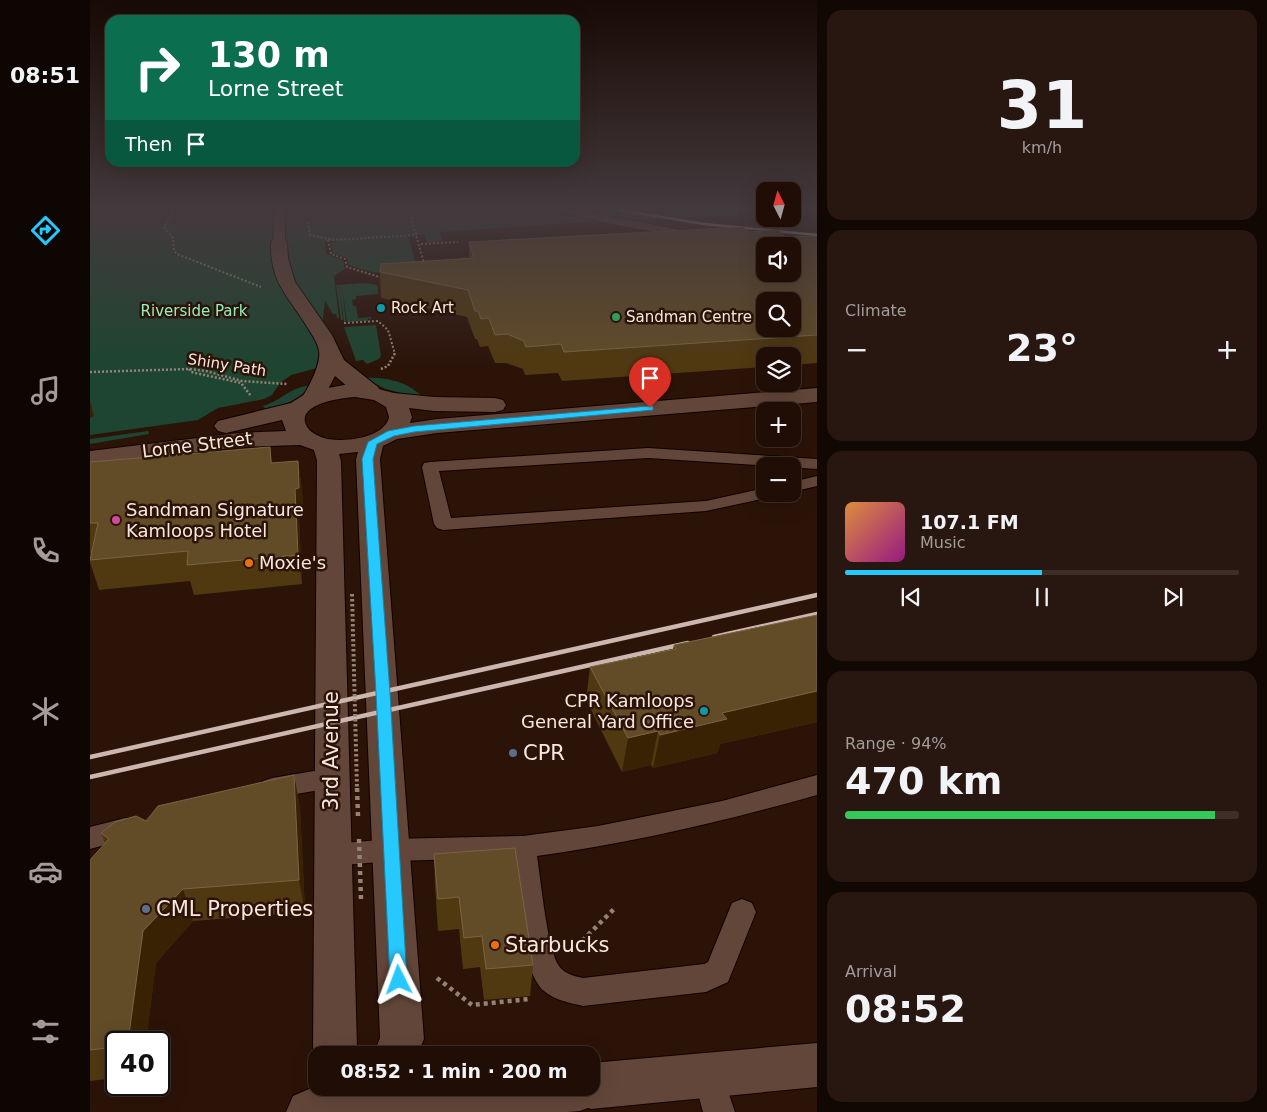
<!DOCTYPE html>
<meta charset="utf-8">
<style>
body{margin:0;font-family:"DejaVu Sans",sans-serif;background:#281710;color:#f1f3f6;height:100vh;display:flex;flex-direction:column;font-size:19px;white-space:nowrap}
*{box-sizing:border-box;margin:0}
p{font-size:16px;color:#a29c9b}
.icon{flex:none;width:28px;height:28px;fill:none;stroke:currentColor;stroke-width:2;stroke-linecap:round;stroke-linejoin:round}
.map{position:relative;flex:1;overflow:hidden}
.panel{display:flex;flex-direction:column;gap:10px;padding:10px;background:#120803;width:450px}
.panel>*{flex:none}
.banner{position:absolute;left:15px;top:15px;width:475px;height:152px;border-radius:15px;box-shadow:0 5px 20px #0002,0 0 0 1px #3d2e28;background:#0b6e4f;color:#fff;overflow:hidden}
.needle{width:32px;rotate:354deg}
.controls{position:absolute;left:666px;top:182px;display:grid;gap:10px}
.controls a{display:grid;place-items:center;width:45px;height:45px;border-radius:10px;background:#200e06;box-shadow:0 5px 20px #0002,0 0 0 1px #3d2e28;font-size:25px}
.speed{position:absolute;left:15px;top:1031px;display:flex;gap:10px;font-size:25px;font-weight:700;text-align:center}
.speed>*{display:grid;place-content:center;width:65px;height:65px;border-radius:50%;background:#200e06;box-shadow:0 5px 20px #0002,0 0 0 1px #3d2e28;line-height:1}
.speed .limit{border:2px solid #111;border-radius:8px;background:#fff;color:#111}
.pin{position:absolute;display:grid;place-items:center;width:42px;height:42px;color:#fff;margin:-51px -21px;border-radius:50% 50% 50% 0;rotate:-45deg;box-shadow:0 0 5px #0007}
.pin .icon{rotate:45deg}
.me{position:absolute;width:55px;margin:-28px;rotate:357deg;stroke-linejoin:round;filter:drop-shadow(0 0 4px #0008)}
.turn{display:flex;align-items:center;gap:18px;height:105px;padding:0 20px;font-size:22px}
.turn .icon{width:65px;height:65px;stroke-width:2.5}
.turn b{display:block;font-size:35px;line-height:42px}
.then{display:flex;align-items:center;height:48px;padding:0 20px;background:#0003;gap:10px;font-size:19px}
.big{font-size:38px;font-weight:800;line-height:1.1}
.panel .card{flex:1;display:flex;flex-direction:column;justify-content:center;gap:8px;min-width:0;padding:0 18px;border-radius:15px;background:#281710}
.panel .dial{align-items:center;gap:0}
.dial b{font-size:65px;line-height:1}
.song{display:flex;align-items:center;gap:15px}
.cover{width:60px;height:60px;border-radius:8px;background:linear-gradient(135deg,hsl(30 70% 55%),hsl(310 70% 35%))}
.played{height:5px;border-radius:2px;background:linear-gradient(90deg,#26c9fe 50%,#3d2e28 50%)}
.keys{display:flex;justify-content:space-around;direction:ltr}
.heat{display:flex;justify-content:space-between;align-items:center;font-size:28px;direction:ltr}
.charge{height:8px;border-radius:4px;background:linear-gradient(90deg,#34c759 94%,#3d2e28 0)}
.trip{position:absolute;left:218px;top:1046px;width:292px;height:50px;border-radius:15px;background:#200e06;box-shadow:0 5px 20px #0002,0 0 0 1px #3d2e28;font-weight:800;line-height:50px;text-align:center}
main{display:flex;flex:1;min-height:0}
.tabs{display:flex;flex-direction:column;width:90px;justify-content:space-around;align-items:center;background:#0d0602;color:#a29c9b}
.tabs .icon{width:35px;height:35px}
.tabs .active{color:#26c9fe}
.tabs b{font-size:22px;color:#f1f3f6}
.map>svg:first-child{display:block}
</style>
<main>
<nav class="tabs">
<b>08:51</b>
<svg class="icon active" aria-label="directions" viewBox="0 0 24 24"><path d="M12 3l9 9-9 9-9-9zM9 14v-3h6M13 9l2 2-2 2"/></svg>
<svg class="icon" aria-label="music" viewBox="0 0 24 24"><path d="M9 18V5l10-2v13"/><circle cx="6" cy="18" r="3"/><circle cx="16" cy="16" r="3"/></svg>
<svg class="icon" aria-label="phone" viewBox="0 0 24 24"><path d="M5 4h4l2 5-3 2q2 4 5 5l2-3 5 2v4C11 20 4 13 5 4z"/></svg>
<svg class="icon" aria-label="climate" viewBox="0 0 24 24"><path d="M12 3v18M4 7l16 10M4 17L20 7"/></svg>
<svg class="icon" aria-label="car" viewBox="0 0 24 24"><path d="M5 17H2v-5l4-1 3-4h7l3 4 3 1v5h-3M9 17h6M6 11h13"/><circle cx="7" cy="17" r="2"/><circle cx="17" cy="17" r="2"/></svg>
<svg class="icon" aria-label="filters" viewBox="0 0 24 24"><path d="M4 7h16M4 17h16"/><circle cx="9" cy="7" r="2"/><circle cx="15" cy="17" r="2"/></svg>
</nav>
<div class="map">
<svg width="727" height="1112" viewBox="0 0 727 1112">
<rect width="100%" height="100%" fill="#2b1308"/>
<path fill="#1e4531" d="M0 210H675V214L495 222 350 232 352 241 337 243 334 234 235 241 236 254 253 260 255 269 244 276 249 318H247L246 314H243L235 301 227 368 201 375 190 383 182 395 174 399 128 408 108 420 0 435Z
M318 236 326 264C296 277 289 275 259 265L257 258 243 253 241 243 250 240Z
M276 283 287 285 288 294 266 296V299L262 300 263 306H266L268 318 281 317V320L278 318V321L257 322 252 286 256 322H254L249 285 253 320H251L246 285Z
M286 325 291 355 289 359 277 364 273 360 266 361 254 327Z
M273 378C295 377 319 381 334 399L296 389Z
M221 385C210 399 194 405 177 411L173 406C194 399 199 388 221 385Z
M58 431 59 434 0 444V439Z"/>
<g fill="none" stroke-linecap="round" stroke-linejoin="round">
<g stroke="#120100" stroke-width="2">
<path id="service" d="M185 210H195V243L189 246 183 243Z
M467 210H487L602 232 608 235 602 238 531 226 468 212Z
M558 448 727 459V469L558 458 349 471 361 518 616 501 675 488V494H683L681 497 616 511 353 530 347 528 344 524 332 467 334 463 340 462Z
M727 476V486L702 492V482Z
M242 768 250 771 254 778 250 785 242 788 182 798 173 795 170 788 173 781 182 778Z
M727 775V795C635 821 542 843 447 856 451 880 457 949 469 966 475 974 484 976 493 978L614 964 618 962 642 903 652 899 662 903 666 912 638 982 616 992 493 1006C480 1003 464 1000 454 991 431 971 425 889 422 858L301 861 242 866 233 863 229 855 233 847 242 844 301 839 433 836 508 826 632 801Z
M35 818 44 821 48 829 44 837 0 849V827Z
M618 1061 629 1065 645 1112H613L603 1076 607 1065Z"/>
</g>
<g stroke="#120100" stroke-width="2">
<path id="minor" d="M189 238 195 239 197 243 198 258 205 282 242 335 254 360 288 387 291 392 288 397C271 401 257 386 245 376L231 403 223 405 215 403 212 398C219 386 231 365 229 351 228 344 223 336 219 330 200 297 180 285 181 243L183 239Z"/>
</g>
<g stroke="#120100" stroke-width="2">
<path id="tertiary" d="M265 383 304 393 344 397 405 398 413 400 416 405 413 410 405 412 344 411 319 408 322 417 320 423 347 419 727 388V402L347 433 307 439 293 446 290 459 334 1039 327 1055H283L290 1038 266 459 268 452 249 454 251 461 267 1047 270 1055H226V1057L223 1049 227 461 224 450 210 445 149 447 0 465V451L149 433 196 431 192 420 136 433 128 431 124 426 128 421 201 403 215 394 227 390ZM265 397 284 400 296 407 299 417C295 439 248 444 231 437 224 434 217 430 215 422 211 403 252 398 265 397Z"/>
</g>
<g stroke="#120100" stroke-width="2">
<path id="secondary" d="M727 1043V1087L501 1109 498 1108 490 1111 477 1112H196L203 1096 219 1089 501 1088V1063Z"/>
</g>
<path stroke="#968178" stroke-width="2" stroke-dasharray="2 2" stroke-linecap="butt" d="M84 210 74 227 83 238 84 251 87 254 171 287
M0 211 2 210
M321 217 334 263
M218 222 220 235 244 240 327 235
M238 240 241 254 255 259 257 267 293 278
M331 244 368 242
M254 323 288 321 298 330 305 354"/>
<path stroke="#968178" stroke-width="2.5" stroke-dasharray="2 2" stroke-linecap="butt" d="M99 369 101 372 151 383 161 396
M291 369 298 366 305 353
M0 372 99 369 116 371 152 381 197 384"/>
<path stroke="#968178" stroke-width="4.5" stroke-dasharray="4 4" stroke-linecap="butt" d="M481 952 525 908
M347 978 382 1005 439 999"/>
<use href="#service" fill="#624639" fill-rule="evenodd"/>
<use href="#minor" fill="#624639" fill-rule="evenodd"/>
<use href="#tertiary" fill="#624639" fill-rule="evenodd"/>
<use href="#secondary" fill="#624639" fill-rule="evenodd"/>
<path stroke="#cbb7af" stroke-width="2.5" d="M529 210 614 224 727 235"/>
<path stroke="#cbb7af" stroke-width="4.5" d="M624 637 727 614
M0 757 727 595
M0 777 598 643"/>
<path stroke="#968178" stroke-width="4" stroke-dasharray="2.5 2.5" stroke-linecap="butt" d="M262 594 267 789"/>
<path stroke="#968178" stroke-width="4.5" stroke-dasharray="4 4" stroke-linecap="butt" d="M267 788 268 816
M269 839 271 900"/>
</g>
<path fill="#503911" d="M658 232 695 237H727V363L702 365V356H675V367L472 381 468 373 435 375 433 369 416 363H405L398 346 390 347 387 339H385L377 317 291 298 290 272 379 259V242Z
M180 447 182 463 208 461 212 490 213 517 209 518 212 584 104 595 100 581 9 590 0 562 1 553H0V462Z
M727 615V722L630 744 627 753 563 768 561 765 532 772 496 700 500 667 583 649 584 645Z
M204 775 210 808 215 912 103 921 66 963 56 1042H26V1078L0 1081V860L15 843 11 833 56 821Z
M344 854 443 965 440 996 394 1000 390 967 373 969 369 929 348 931 345 886Z"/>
<path fill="#392204" d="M0 401 4 416 0 418Z
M208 461 212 490 213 517 209 518 212 584 208 555 205 489Z
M727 691V722L630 744 627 753 563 768 570 735 632 713Z
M568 731 561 765 532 772 538 738Z
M204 775 210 808 215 912 209 880Z
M93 889 103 921 66 963 56 1042H38L53 931Z"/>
<path fill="#624c27" stroke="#7a6444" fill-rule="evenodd" d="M653 227 658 232 688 230 695 237 726 236 727 237V335L474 352 471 344 436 347 434 341 417 334 405 335 399 318 391 319 388 311H385L378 290 290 272 291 264 384 258 379 242ZM675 246H702V274H675ZM675 301H702V329H675Z
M180 447 181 463 208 461 209 488 205 489 208 555 97 565 98 551 0 560 8 523H0V462Z
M727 615V691L632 713 637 719 570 735 568 731 538 738 500 667 586 649 584 645Z
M204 775 209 880 93 889 53 931 38 1042H26V1047L0 1050V860L19 839 11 833 25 822 46 816 56 821 68 806Z
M425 848 443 965 396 969 392 936 374 938 369 897 348 899 344 854Z"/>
<linearGradient id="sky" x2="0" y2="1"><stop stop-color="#180a04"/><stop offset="0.57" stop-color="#44393d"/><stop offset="1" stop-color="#44393d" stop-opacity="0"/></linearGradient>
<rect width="727" height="366" fill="url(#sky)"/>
<path fill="#26c9fe" stroke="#1983a5" d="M560 406H563V410L324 432 304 436 287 444 283 459 300 693 317 980 315 987 309 989 303 987 300 980 286 693 272 459 278 442 298 431 324 426Z"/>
<g fill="#0f9aa8" stroke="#2b1308" stroke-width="2">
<circle cx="291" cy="308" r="5"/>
<circle cx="614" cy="711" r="5"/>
</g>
<circle fill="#2e9e5b" stroke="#2b1308" stroke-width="2" cx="526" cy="317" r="5"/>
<circle fill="#d1479c" stroke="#2b1308" stroke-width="2" cx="26" cy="520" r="5"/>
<g fill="#e8710a" stroke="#2b1308" stroke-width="2">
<circle cx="159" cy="563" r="5"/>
<circle cx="405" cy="945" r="5"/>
</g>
<g fill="#5c6f8a" stroke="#2b1308" stroke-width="2">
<circle cx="423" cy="753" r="5"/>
<circle cx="56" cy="909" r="5"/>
</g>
<g text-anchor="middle" stroke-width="5" stroke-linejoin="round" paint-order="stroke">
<g font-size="15" fill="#f9e7df" stroke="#2b1308" text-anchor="start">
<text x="301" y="313">Rock Art</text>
<text x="536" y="322">Sandman Centre</text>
</g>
<g font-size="15" fill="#94efbe" stroke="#2b1308">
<text x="104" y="316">Riverside Park</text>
</g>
<g font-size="15" fill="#f9e7df" stroke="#2b1308">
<text transform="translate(137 365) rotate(9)" y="5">Shiny Path</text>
</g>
<g font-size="18" fill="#f9e7df" stroke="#2b1308">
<text transform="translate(107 445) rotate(-7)" y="6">Lorne Street</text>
</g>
<g font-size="18" fill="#f9e7df" stroke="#2b1308" text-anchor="start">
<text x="36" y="516">Sandman Signature<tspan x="36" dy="21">Kamloops Hotel</tspan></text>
<text x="169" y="569">Moxie's</text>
<text x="604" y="707" text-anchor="end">CPR Kamloops<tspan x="604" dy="21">General Yard Office</tspan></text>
</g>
<g font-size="21" fill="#f9e7df" stroke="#2b1308">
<text transform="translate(241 751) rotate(-90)" y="7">3rd Avenue</text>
</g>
<g font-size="21" fill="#f9e7df" stroke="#2b1308" text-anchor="start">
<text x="433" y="760">CPR</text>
<text x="66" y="916">CML Properties</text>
<text x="415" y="952">Starbucks</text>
</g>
</g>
</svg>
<div class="controls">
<a><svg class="needle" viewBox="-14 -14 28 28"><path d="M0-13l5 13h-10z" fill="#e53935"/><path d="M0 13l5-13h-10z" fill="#a29c9b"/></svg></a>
<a><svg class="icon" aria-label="sound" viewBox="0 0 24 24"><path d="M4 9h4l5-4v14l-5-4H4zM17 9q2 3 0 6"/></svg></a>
<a><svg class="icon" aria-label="search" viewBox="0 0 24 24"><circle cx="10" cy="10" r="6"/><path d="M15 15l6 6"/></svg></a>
<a><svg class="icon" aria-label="layers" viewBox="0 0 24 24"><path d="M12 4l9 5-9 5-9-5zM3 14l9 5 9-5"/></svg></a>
<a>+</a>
<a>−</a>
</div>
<div class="speed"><div class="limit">40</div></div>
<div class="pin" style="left:560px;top:408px;background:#d93025"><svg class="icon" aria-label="arrive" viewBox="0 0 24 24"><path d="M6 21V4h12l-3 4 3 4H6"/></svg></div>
<svg class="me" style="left:309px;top:980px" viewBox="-20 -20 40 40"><path d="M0-17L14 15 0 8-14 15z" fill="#26c9fe" stroke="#fff" stroke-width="4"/></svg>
<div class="trip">08:52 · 1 min · 200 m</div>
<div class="banner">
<div class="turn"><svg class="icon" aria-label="right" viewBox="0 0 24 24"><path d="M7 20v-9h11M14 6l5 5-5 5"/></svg><div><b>130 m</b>Lorne Street</div></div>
<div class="then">Then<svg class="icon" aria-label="arrive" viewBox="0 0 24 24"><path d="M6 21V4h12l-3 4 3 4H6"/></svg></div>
</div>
</div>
<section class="panel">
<div class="card dial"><b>31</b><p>km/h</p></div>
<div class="card"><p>Climate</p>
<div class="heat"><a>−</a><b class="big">23°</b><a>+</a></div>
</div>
<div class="card">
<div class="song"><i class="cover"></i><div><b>107.1 FM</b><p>Music</p></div></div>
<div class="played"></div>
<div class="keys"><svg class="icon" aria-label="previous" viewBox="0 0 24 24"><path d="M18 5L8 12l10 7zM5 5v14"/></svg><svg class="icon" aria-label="pause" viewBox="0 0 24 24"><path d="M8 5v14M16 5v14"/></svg><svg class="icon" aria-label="next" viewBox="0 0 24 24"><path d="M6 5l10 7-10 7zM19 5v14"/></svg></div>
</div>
<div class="card"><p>Range · 94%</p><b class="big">470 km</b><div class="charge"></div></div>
<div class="card"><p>Arrival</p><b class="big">08:52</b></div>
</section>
</main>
